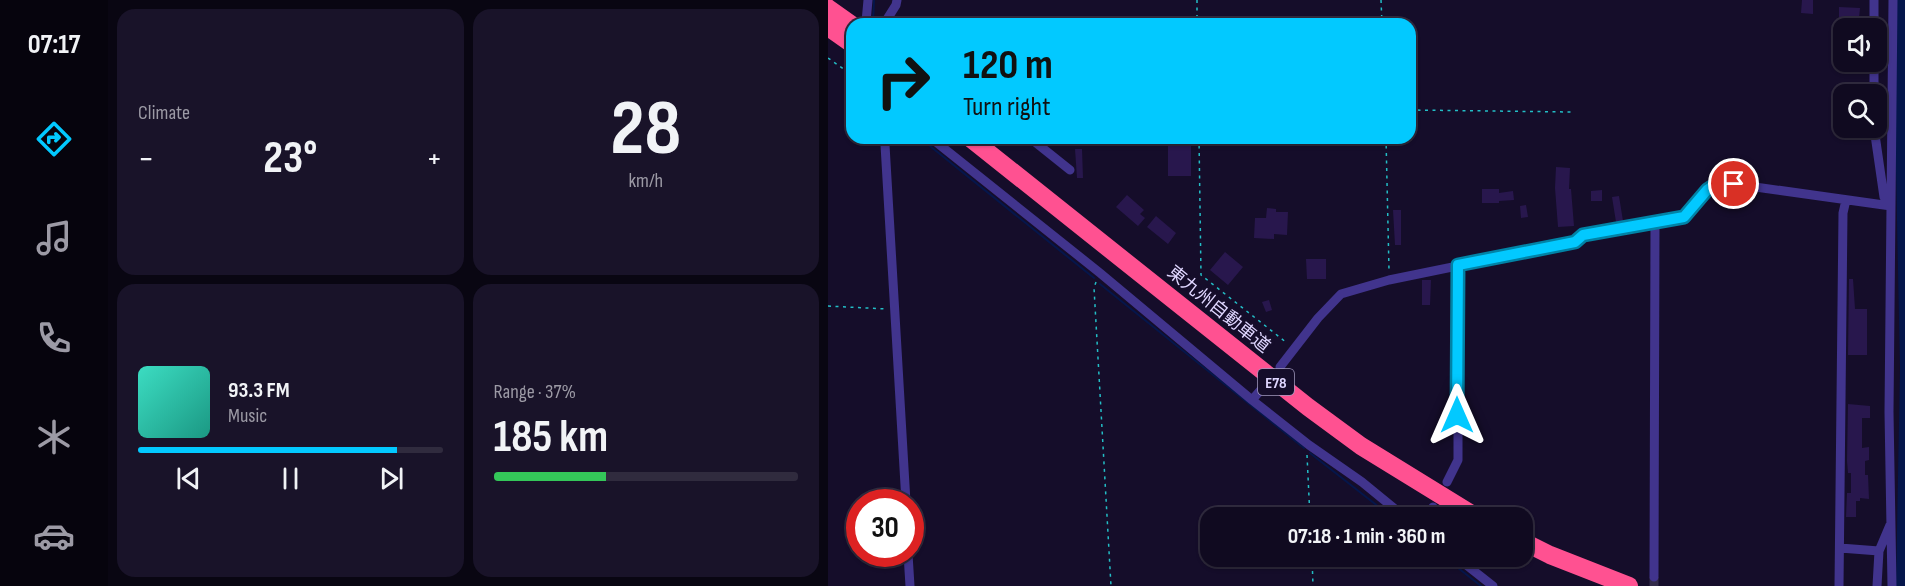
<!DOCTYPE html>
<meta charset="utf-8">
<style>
body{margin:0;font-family:"Sofia Sans Condensed","Noto Sans JP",sans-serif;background:#191329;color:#f1f3f6;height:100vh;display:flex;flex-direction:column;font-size:22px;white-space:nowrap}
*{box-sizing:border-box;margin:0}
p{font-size:20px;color:#9c9aa5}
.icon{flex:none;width:33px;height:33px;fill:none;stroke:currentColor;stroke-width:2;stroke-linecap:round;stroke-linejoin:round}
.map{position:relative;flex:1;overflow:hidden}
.details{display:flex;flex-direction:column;gap:9px;padding:9px;background:#090612;width:720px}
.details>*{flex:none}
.hud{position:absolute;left:18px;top:18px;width:570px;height:126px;border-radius:18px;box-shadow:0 2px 4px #0004,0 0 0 2px #302b3e;background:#02c9ff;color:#111;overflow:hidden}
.tools{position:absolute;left:1005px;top:18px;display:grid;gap:12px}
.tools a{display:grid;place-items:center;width:54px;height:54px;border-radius:12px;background:#100a20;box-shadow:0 2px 4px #0004,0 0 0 2px #302b3e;font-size:30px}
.speed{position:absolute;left:18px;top:489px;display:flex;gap:12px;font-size:30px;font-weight:700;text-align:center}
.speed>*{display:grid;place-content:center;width:78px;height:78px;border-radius:50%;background:#100a20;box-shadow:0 2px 4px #0004,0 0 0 2px #302b3e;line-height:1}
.speed .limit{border:9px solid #d22;background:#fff;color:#111}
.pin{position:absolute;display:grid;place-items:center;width:51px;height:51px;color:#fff;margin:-26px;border:3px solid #fff;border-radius:50%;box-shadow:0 2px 6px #0007}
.me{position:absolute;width:66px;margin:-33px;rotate:0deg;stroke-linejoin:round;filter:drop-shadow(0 0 4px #0008)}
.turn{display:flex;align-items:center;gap:21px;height:126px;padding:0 18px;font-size:27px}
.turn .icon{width:78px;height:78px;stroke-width:2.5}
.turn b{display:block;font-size:42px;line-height:51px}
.big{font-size:45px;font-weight:700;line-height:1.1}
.details .tile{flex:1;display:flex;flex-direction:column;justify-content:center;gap:9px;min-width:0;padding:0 21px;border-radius:18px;background:#191329}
.details .dial{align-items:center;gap:0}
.dial b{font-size:78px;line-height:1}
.song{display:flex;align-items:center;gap:18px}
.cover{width:72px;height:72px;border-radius:9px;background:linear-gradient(135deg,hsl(170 70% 55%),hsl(170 70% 35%))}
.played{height:6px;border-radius:3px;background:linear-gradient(90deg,#02c9ff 85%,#302b3e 85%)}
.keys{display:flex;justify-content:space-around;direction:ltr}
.heat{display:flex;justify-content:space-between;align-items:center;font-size:33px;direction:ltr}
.charge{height:9px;border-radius:4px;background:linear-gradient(90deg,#34c759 37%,#302b3e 0)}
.details .tiles{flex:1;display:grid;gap:9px;grid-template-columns:repeat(2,1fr)}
.trip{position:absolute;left:372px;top:507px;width:333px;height:60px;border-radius:18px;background:#100a20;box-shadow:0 2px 4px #0004,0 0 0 2px #302b3e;font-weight:700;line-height:60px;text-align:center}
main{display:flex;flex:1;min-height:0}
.menu{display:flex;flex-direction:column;width:108px;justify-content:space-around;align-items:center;background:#06040d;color:#9c9aa5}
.menu .icon{width:42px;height:42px}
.menu .active{color:#02c9ff}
.menu b{font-size:27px;color:#f1f3f6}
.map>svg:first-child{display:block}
</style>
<main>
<nav class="menu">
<b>07:17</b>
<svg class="icon active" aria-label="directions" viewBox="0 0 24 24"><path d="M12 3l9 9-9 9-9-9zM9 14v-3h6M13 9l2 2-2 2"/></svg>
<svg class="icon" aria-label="music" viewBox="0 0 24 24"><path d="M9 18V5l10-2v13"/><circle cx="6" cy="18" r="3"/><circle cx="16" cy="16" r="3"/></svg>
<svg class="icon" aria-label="phone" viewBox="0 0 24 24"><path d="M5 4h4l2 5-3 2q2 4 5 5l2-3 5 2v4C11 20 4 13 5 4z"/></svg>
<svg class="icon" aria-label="climate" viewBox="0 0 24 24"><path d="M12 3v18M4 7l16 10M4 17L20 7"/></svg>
<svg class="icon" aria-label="car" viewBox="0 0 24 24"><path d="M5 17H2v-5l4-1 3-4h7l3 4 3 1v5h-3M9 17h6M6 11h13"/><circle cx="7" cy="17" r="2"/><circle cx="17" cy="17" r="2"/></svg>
</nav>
<section class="details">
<div class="tiles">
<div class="tile"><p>Climate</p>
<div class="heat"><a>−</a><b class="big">23°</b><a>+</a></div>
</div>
<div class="tile dial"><b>28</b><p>km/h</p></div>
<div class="tile">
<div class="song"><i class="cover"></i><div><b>93.3 FM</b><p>Music</p></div></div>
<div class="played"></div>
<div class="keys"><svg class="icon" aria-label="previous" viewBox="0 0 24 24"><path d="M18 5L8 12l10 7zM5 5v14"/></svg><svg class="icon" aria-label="pause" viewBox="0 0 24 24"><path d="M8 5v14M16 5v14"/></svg><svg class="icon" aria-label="next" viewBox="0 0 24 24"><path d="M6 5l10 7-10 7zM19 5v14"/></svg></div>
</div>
<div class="tile"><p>Range · 37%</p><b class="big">185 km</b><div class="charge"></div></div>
</div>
</section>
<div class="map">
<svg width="1077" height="586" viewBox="0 0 1077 586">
<rect width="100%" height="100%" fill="#150d2a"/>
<path fill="#05164b" d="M1066 0H1077V586H1068L1072 368 1066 73Z"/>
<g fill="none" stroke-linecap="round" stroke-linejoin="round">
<path stroke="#05164b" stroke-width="2" d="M45 22 46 0
M92 138 266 278
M272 284 476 448
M482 453 565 518
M615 556 653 586"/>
</g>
<path fill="#28174d" d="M974 0H985V14L973 13Z
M1011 7 1032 8 1031 18H1011Z
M340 145H363V176H340Z
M247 149H254L255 178H249Z
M728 167 742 168 741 189H743L746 226 730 227 727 188Z
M654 189H671V193L685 191 686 200 671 201V203H654Z
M774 190V201H763V191Z
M299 195 316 210 312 214 317 218 310 226 288 207Z
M791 196 795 221 788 222 784 197Z
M698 205 700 217 693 218 692 206Z
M439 208 448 209V212H460L459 235 446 234V239L426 238 427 218H438Z
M565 210H573V245H567Z
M328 216 348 233 340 244 319 227Z
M397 252 415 267 400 285 382 270Z
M478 259H498V279H479Z
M1021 279H1025L1027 309H1039V355H1020Z
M594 280H603L602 305H594Z
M441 300 444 310 438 312 434 302Z
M1020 404 1042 406V418H1034V448L1041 447V460L1037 461V475H1040L1041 499 1032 498V501H1028V517H1018L1019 493H1023V473H1020L1019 461Z"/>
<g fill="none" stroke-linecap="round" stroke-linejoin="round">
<path stroke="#332b4a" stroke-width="9" stroke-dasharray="9 4.5" stroke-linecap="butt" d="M826 577V586"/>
<path stroke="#23bec6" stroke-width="1.5" stroke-dasharray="3 4.5" stroke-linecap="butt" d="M369 0V24
M553 0 554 24
M0 58 24 75
M582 110 744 112
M371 138 373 275 459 343
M558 138 561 270
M268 282 266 288 283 586
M0 306 59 309
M479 455 482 518
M484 556 485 586"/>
<path stroke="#41348d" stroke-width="9" d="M38 22 40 0
M56 24 68 5 69 0
M1046 28V0
M1046 94V62
M1046 128 1056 197 1063 206
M55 138 57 145 78 502
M103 138 272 273 424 400 481 445 534 482 578 518
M202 138 242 170
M452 367 490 318 513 294 561 280 747 242 755 235 857 217 879 190 888 185 906 184 1063 206
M424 400 438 384
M619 482 630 460V265
M599 518 605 507
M1012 548 1051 551
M80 554 82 586
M627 556 665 586
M826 577 827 223
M1011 586 1015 213 1018 200
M1049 586 1051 551 1062 525
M1064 586 1061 412 1065 0"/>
<path stroke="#ff5191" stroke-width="18" d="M0 8 24 25
M0 27 24 44
M142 138 480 407 533 446 650 518
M694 541 722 555 801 586"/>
</g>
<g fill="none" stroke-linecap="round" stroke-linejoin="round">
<g stroke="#0183a6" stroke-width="15">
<path id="route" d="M629 415 630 265 747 242 755 235 856 217 879 190 888 184H906"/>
</g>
<use href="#route" stroke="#02c9ff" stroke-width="10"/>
</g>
<g text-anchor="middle" stroke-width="6" stroke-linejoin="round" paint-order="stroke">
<rect fill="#150d2a" stroke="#a29abf" stroke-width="1.5" x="430" y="369" width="36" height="26" rx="4.5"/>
<g font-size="16" font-weight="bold" fill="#dfd6ff">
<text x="448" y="388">E78</text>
</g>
<g font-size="18" fill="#dfd6ff" stroke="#150d2a">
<text transform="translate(391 309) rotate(39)" y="6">東九州自動車道</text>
</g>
</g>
</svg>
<div class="tools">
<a><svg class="icon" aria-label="sound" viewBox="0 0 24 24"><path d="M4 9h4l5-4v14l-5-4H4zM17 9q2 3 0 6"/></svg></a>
<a><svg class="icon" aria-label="search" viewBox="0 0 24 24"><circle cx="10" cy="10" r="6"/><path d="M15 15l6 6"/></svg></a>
</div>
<div class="speed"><div class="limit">30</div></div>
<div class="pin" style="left:906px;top:184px;background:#d93025"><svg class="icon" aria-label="arrive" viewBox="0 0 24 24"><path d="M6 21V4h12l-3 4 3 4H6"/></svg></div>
<svg class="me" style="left:629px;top:415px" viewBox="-20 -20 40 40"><path d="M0-17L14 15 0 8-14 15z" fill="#02c9ff" stroke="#fff" stroke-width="4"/></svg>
<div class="trip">07:18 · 1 min · 360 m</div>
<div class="hud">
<div class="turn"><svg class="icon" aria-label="right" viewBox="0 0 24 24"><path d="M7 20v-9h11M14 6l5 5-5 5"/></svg><div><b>120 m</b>Turn right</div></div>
</div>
</div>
</main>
